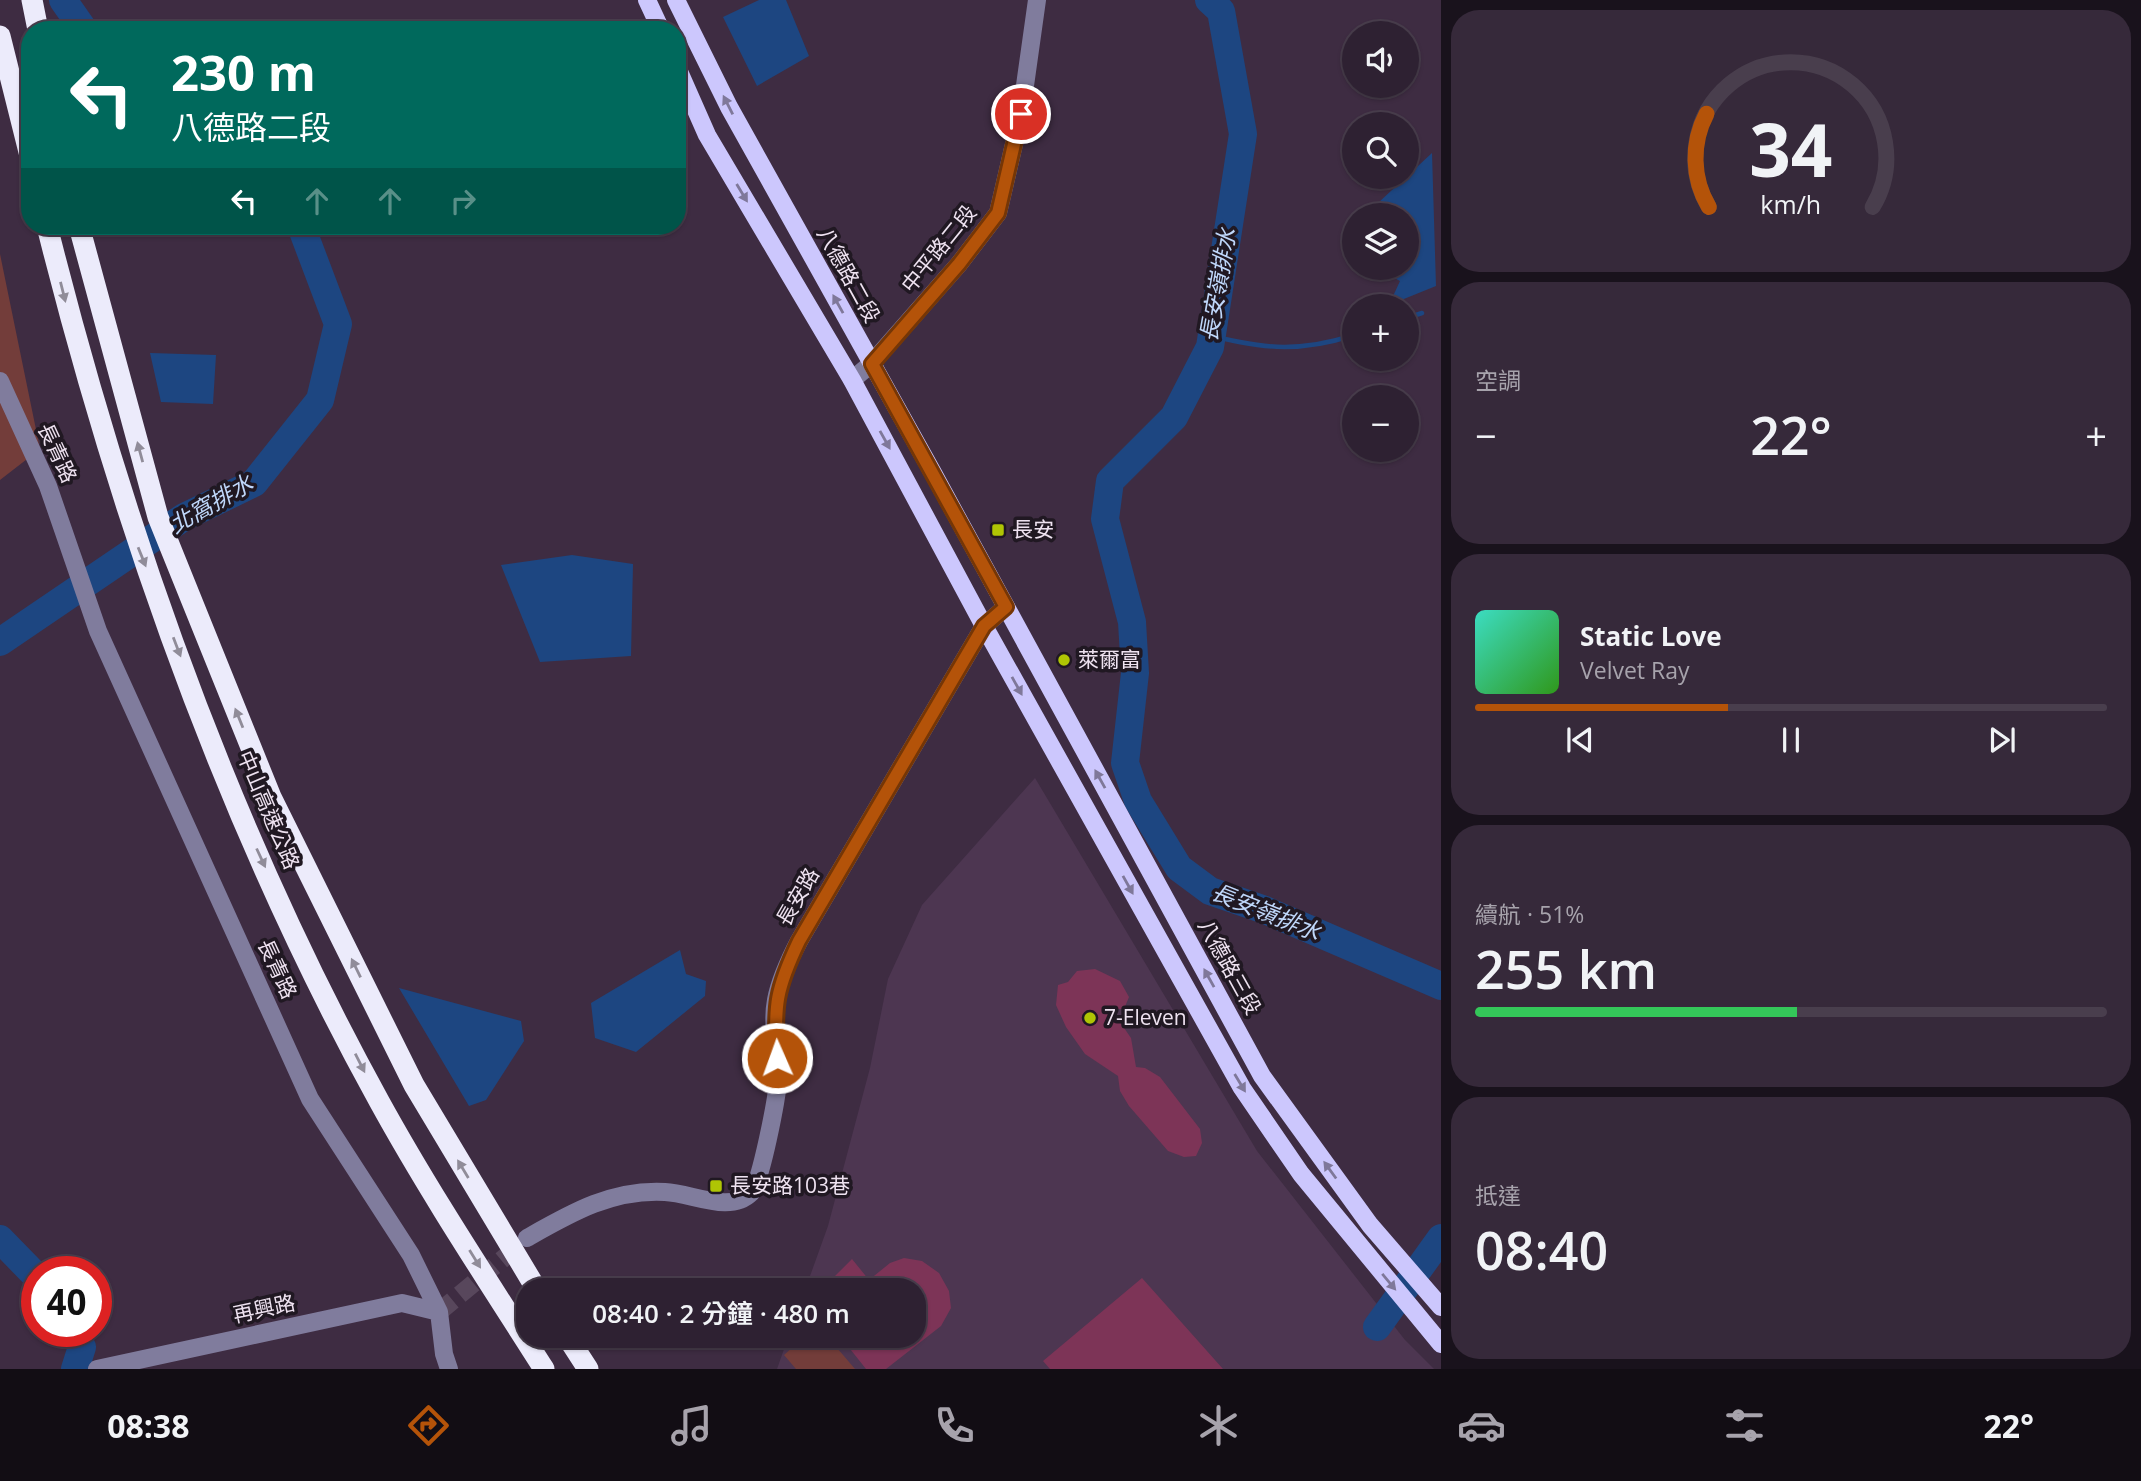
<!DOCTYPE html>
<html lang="zh-TW">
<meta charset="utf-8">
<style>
body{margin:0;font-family:"Open Sans","Noto Sans TC",sans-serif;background:#36293a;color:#f1f3f6;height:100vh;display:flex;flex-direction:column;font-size:26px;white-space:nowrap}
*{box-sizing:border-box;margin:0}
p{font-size:23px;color:#a7a3ac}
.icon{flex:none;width:38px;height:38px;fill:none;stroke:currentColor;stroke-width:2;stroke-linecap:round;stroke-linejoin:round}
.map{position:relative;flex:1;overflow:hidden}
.drawer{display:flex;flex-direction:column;gap:10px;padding:10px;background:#19121c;width:700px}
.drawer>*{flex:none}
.guide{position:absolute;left:21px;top:21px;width:665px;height:214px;border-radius:28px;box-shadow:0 2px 5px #0004,0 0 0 2px #493e4d;background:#00695c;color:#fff;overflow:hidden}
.tools{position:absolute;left:1342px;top:21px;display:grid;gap:14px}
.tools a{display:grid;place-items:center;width:77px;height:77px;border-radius:50%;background:#2e2132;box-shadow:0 2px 5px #0004,0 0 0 2px #493e4d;font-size:35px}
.speed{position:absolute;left:21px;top:1256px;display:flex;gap:14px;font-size:35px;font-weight:700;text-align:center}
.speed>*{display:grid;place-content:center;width:91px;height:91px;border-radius:50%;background:#2e2132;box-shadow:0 2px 5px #0004,0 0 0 2px #493e4d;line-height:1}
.speed .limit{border:10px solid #d22;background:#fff;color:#111}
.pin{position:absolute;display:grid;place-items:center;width:60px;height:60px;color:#fff;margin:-30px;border:4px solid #fff;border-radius:50%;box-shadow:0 2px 7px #0007}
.me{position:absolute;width:77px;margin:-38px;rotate:358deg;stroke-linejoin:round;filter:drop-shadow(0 0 5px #0008)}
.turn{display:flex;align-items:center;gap:24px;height:147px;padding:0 35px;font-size:32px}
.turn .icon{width:91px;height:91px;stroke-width:2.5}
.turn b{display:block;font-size:49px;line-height:60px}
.lanes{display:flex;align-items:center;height:66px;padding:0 35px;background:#0003;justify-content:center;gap:35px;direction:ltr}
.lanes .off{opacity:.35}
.big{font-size:52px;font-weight:600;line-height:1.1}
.drawer .widget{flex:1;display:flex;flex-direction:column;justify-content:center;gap:10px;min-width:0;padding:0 24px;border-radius:28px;background:#36293a}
.drawer .dial{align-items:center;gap:0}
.dial svg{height:182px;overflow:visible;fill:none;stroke:#493e4d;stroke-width:7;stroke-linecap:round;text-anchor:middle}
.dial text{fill:#f1f3f6;stroke:none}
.song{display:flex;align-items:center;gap:21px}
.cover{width:84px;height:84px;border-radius:10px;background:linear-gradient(135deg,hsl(170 70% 55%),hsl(110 70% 35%))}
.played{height:7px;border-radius:4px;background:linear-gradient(90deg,#b45309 40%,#493e4d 40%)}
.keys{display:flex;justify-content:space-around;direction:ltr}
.heat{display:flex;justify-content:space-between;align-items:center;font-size:38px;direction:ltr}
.charge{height:10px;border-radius:5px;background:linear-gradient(90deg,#34c759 51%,#493e4d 0)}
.trip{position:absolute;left:516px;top:1278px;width:410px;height:70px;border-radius:28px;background:#2e2132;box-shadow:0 2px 5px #0004,0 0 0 2px #493e4d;font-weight:600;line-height:70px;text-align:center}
.menu{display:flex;height:112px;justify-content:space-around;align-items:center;background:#120d14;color:#a7a3ac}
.menu .icon{width:49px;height:49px}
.menu .selected{color:#b45309}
.menu b{font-size:32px;color:#f1f3f6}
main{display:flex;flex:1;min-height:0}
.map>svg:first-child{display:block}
</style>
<main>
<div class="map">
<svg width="1441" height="1369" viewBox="0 0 1441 1369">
<rect width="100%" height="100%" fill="#3e2c42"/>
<path fill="#4d3651" d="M1035 778 1257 1151 1405 1340 1434 1369H777L789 1335H914V1290H805L828 1226 870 1068 888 979 922 905Z"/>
<path fill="#733d3a" d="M0 254 40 449 0 480Z
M806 1335H826L855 1369H796L784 1355Z"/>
<path fill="#1d4681" d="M759 0H786L809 56 757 86 723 17Z
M1432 153 1436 286 1389 305 1400 281 1376 268H1407V215H1365Z
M150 353 216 355 213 404 161 402Z
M572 555 633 564 631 656 540 662 501 565Z
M680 950 686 974 706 981 705 996 636 1052 595 1038 591 1003Z
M399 988 521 1021 524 1041 486 1100 469 1106Z"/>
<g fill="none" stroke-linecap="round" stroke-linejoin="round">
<path stroke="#1d4681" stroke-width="4.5" d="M1407 318 1422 313
M1200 333C1258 348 1296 354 1354 335"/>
<path stroke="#1d4681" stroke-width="28" d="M63 0 84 30
M1209 0 1221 11 1243 134 1210 347 1174 417 1110 481 1105 519 1132 622 1135 673 1125 763 1138 801 1179 868 1210 891 1265 910 1441 986
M0 642 184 517 254 483 320 400 338 324 301 226
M0 1239 37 1277
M1377 1327 1441 1238
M73 1332 82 1347 75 1369"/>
</g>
<path fill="#7d3457" d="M1095 969 1120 981 1129 997 1124 1009H1111L1131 1038 1136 1067 1145 1068 1160 1077 1200 1129 1202 1143 1196 1156 1184 1157 1168 1151 1129 1106 1120 1091 1118 1076 1085 1054 1066 1027 1056 1005 1058 985 1068 982 1077 971Z
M904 1258 922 1261 939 1273 949 1291 951 1308 941 1326 886 1369H866L839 1335H914V1290H821L852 1259 869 1280 890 1263Z
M1142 1278 1223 1369H1050L1043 1361Z"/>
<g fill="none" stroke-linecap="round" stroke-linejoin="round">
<path stroke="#58475c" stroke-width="18" stroke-dasharray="18 9" stroke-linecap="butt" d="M439 1312 522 1243"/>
<path stroke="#807c9d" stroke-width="18" d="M852 380 871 364 959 264 998 213 1021 114 1037 0
M0 381 48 486 98 631 310 1099 411 1255 439 1312 444 1354 449 1369
M527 1238C571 1213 612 1189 665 1192 692 1193 730 1214 751 1193 761 1182 777 1098 778 1080 779 1054 771 1026 776 1000 780 979 789 960 799 941L984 626 1006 607
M97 1369 402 1303 439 1312"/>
<path stroke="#ccc7fd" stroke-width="18" d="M647 0 661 30
M676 0 729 107 933 473 1262 1076 1370 1225 1441 1307
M677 67 707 135 852 380 984 626 1242 1088 1301 1174 1441 1344"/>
<path stroke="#ecebfb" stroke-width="21" d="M32 0 38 30
M0 36 30 156
M47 226C122 526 229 829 379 1101 429 1192 488 1281 544 1369
M79 226 158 517 271 797 414 1085 537 1290
M566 1335 588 1369"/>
</g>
<defs><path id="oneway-solid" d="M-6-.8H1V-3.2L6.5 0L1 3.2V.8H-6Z" transform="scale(1.75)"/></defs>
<g fill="#7f789a">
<use href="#oneway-solid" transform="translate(728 105) rotate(-117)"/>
<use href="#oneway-solid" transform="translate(742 193) rotate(59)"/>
<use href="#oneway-solid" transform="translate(838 304) rotate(-119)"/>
<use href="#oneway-solid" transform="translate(885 440) rotate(61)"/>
<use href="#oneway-solid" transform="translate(1017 686) rotate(61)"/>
<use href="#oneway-solid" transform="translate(1100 779) rotate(-119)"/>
<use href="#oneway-solid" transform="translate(1128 885) rotate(61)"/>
<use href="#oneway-solid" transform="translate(1209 978) rotate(-119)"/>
<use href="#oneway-solid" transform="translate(1240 1083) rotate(59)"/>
<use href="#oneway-solid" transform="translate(1330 1170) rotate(-126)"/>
<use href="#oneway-solid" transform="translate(1389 1282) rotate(50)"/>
</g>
<g fill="#908c99">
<use href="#oneway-solid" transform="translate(63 292) rotate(76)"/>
<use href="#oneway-solid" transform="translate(140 452) rotate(-105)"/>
<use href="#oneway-solid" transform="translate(142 557) rotate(68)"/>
<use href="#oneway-solid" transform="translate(177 647) rotate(69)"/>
<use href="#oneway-solid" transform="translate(239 718) rotate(-112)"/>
<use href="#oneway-solid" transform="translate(261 858) rotate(65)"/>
<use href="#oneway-solid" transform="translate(356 968) rotate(-116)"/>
<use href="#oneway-solid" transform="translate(360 1063) rotate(63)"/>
<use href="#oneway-solid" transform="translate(463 1169) rotate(-121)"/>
<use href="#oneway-solid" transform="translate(475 1259) rotate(58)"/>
</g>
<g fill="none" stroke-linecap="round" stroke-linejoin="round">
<g stroke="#753606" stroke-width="18">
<path id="route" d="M777 1058C774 1005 776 989 799 941L984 626 1006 607 872 364 959 264 998 213 1021 114"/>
</g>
<use href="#route" stroke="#b45309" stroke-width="12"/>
</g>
<g fill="#afc504" stroke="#201822" stroke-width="2.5">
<rect x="991" y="523" width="14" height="14" rx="3.5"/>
<circle cx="1064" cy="660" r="7"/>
<circle cx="1090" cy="1018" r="7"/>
<rect x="709" y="1179" width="14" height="14" rx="3.5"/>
</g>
<g text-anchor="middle" stroke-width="7" stroke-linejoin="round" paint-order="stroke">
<g font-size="21" fill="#eee2f0" stroke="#201822">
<text transform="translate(939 249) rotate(-51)" y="7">中平路二段</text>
<text transform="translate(848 275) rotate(61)" y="7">八德路二段</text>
<text transform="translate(57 453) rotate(65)" y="7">長青路</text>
<text transform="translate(268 810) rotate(67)" y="7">中山高速公路</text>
<text transform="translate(798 897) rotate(-60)" y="7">長安路</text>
<text transform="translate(1229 967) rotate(61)" y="7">八德路三段</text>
<text transform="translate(277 969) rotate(65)" y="7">長青路</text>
<text transform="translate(264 1309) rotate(-12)" y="7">再興路</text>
</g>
<g font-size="21" fill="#eee2f0" stroke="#201822" text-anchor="start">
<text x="1012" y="537">長安</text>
<text x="1078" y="667">萊爾富</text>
<text x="1104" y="1025">7-Eleven</text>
<text x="730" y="1193">長安路103巷</text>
</g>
<g font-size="23" font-style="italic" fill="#bfd7fa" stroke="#201822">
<text transform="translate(1218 285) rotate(-80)" y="8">長安嶺排水</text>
<text transform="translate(211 504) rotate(-30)" y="8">北窩排水</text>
<text transform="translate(1266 912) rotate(22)" y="8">長安嶺排水</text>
</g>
</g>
</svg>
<div class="tools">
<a><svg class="icon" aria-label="sound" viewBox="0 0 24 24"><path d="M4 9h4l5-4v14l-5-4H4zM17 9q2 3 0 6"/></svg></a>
<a><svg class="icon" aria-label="search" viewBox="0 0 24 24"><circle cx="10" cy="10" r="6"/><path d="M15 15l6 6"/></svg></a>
<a><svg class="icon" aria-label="layers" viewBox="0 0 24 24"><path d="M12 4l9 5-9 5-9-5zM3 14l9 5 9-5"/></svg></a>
<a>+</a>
<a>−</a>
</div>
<div class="speed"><div class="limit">40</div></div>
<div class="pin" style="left:1021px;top:114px;background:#d93025"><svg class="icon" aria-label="arrive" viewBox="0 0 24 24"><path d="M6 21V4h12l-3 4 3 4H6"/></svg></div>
<svg class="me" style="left:777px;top:1058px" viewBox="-20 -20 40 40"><circle r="17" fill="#b45309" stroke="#fff" stroke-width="3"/><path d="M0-11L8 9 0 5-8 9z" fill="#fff"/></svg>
<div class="trip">08:40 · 2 分鐘 · 480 m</div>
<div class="guide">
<div class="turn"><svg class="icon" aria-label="left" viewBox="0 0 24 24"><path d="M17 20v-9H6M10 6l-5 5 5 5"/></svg><div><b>230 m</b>八德路二段</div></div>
<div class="lanes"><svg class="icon" aria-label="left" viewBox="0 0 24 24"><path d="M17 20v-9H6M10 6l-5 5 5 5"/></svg><svg class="icon off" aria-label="ahead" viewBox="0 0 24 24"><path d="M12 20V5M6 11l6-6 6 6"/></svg><svg class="icon off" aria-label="ahead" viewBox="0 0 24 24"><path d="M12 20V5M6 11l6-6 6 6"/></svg><svg class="icon off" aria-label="right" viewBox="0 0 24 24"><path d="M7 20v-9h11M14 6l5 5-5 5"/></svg></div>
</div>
</div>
<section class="drawer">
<div class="widget dial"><svg viewBox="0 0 100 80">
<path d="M14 69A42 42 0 1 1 86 69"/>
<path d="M14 69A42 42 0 0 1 13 28" stroke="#b45309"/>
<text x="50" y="56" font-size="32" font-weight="700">34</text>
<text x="50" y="72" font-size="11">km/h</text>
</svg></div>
<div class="widget"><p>空調</p>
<div class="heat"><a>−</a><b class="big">22°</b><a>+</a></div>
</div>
<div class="widget">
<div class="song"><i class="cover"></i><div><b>Static Love</b><p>Velvet Ray</p></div></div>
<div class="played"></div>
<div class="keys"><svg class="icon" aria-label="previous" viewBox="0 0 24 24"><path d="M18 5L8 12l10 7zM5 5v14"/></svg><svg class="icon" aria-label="pause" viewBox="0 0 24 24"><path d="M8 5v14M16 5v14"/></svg><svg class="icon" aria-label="next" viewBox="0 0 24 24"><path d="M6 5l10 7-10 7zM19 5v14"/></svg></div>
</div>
<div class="widget"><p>續航 · 51%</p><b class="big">255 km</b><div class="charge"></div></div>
<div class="widget"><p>抵達</p><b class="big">08:40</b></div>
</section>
</main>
<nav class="menu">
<b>08:38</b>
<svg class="icon selected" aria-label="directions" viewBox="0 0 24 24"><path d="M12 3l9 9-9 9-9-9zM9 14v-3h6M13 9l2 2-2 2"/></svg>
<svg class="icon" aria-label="music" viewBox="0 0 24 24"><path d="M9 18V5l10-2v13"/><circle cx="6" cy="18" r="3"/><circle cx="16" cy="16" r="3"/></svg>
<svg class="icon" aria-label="phone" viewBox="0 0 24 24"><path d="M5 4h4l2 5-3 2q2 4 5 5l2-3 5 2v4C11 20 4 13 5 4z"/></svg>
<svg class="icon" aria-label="climate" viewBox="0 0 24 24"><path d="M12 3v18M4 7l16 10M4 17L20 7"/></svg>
<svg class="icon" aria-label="car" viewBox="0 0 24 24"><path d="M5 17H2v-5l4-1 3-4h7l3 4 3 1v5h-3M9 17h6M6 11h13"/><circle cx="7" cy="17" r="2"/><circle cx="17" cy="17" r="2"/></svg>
<svg class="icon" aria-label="filters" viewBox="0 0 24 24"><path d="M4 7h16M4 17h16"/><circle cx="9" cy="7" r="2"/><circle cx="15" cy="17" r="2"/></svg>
<b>22°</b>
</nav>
